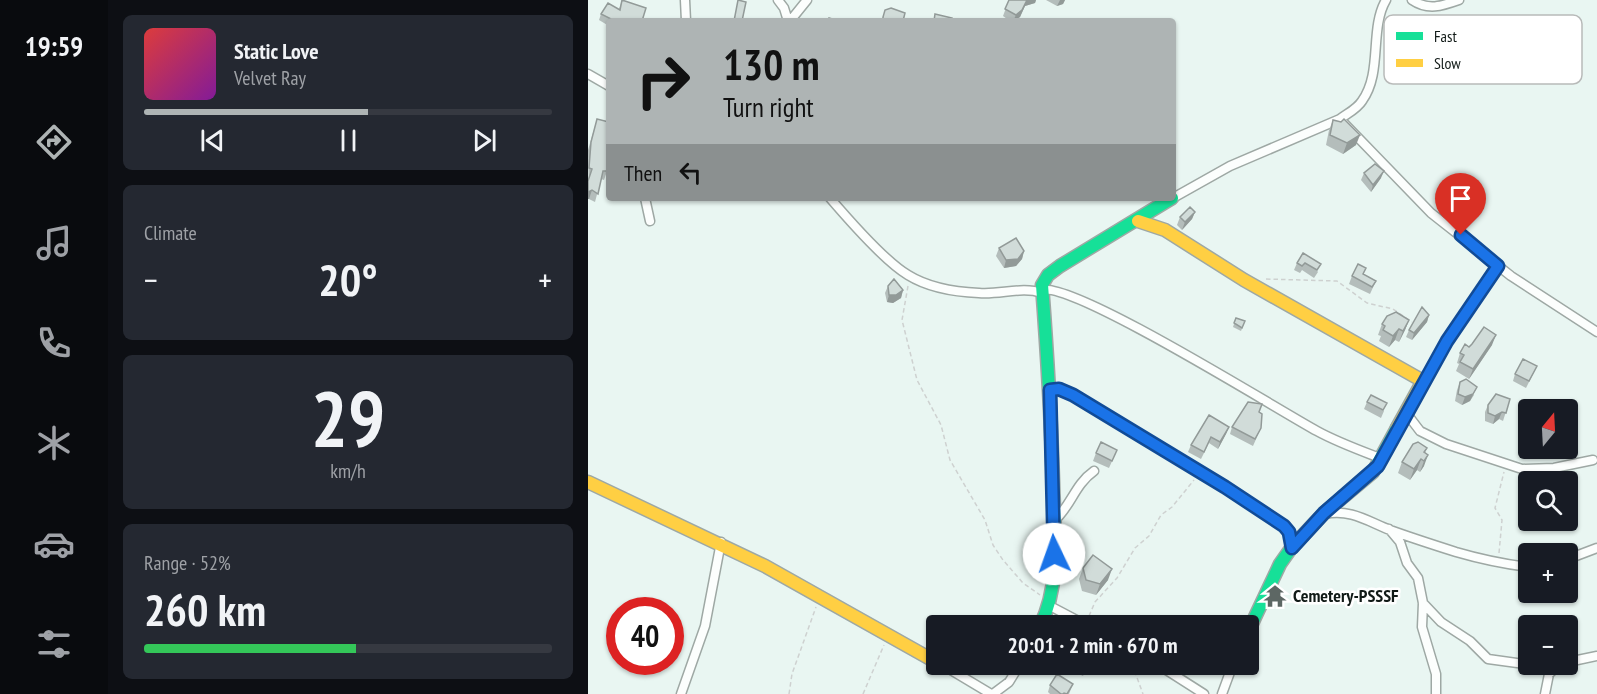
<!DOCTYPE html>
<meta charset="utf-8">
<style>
body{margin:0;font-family:"PT Sans Narrow",sans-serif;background:#242831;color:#f1f3f6;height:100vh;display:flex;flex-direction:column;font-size:22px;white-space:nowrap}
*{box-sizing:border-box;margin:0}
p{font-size:20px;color:#9ea1a6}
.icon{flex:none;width:33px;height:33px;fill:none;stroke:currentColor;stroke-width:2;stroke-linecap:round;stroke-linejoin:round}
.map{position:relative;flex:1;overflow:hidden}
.sheet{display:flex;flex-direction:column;gap:15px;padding:15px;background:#0d0f14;width:480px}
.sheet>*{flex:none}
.guide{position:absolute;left:18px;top:18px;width:570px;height:183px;border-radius:6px;box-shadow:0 2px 4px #0004;background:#aeb4b4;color:#111;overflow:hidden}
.needle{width:39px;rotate:18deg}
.tools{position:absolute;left:930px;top:399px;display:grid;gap:12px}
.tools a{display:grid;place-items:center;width:60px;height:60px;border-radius:6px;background:#171b24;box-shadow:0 2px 4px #0004;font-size:30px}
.speed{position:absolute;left:18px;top:597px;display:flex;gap:12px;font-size:30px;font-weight:700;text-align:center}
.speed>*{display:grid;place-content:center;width:78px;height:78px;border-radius:50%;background:#171b24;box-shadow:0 2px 4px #0004;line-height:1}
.speed .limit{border:9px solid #d22;background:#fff;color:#111}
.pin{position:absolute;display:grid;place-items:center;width:51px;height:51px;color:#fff;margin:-62px -26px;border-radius:50% 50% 50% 0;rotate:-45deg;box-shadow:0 0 6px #0007}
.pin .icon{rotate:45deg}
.me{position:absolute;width:66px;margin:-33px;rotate:357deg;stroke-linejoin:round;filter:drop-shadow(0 0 4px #0008)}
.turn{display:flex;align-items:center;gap:21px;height:126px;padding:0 18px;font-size:27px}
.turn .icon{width:78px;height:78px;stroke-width:2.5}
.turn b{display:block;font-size:42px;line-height:51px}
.then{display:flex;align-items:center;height:57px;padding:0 18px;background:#0003;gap:12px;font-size:22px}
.big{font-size:45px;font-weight:700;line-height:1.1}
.sheet .card{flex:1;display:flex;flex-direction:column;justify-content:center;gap:9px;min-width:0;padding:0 21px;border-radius:9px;background:#242831}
.sheet .dial{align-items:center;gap:0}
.dial b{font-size:78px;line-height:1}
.song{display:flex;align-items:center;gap:18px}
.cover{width:72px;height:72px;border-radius:9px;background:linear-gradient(135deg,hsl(0 70% 55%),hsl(290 70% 35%))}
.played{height:6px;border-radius:3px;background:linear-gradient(90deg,#aeb4b4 55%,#363941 55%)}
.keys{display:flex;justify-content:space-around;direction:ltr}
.heat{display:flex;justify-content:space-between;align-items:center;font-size:33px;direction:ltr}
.charge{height:9px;border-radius:4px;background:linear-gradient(90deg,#34c759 52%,#363941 0)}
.trip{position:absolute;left:338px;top:615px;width:333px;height:60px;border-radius:6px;background:#171b24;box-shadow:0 2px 4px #0004;font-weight:700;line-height:60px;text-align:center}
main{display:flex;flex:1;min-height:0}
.tab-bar{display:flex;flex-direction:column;width:108px;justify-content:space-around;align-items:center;background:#090b0e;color:#9ea1a6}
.tab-bar .icon{width:42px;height:42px}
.tab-bar .active{color:#aeb4b4}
.tab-bar b{font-size:27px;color:#f1f3f6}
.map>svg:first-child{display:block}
</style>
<main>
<nav class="tab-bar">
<b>19:59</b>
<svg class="icon active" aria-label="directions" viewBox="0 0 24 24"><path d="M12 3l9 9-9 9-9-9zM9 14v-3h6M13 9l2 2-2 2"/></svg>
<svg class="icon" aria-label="music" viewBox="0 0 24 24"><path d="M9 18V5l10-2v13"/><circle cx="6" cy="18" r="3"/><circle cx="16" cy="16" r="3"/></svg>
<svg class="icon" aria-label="phone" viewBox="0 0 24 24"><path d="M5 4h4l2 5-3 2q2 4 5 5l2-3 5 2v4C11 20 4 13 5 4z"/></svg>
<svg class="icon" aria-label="climate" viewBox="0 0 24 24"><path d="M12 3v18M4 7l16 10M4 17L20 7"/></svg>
<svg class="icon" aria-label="car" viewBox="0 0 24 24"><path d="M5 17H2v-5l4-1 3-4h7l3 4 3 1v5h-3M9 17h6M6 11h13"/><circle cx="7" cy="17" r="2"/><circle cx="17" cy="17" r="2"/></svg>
<svg class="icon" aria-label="filters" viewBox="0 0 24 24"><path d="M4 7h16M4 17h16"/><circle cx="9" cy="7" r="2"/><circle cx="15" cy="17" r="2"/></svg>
</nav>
<section class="sheet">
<div class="card">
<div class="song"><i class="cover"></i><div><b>Static Love</b><p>Velvet Ray</p></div></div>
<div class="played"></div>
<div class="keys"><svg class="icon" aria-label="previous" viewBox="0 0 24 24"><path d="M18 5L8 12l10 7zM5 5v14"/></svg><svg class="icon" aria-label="pause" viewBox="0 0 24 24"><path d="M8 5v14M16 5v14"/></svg><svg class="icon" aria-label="next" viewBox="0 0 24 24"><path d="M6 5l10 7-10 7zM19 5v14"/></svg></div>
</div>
<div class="card"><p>Climate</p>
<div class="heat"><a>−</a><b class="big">20°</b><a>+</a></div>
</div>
<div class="card dial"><b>29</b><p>km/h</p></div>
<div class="card"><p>Range · 52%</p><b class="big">260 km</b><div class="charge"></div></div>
</section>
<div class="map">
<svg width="1009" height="694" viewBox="0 0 1009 694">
<rect width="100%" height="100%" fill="#e9f6f2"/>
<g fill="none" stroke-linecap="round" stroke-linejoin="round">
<g stroke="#9ea8a4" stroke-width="11">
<path id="street" d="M97 0 98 21
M190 0 196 8 200 21
M824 0C840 11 854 6 871 0
M202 21 219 0
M0 74 21 86
M752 119 843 213 923 276 1009 332
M57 198 62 221
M242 198C260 219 298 262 320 275 341 288 367 292 391 293 412 295 434 286 454 293
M585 198 642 166 752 119C760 113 769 109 774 101 795 72 781 29 798 0
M454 290C486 282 687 408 729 431 749 442 771 450 792 458
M835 382 859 341 911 266
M462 390 471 389 485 395 637 487 696 526 701 532 704 547
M819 414 832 431 858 444 934 469 966 468 1005 460
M737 514C763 509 779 521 802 530 824 538 846 545 868 552 892 559 916 564 940 567
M465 522C483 507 486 485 506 471
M801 529 812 542 819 563 830 578 835 603 834 627 848 674V694
M980 559 1009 548
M835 603 853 622 882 641 900 659 951 666 965 664
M462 606 500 626
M980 662 1009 656
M353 664 403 694
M569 664 616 694
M93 694 117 626 133 542
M405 694 421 682 432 664
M634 694 645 664
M957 694 961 674 972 664"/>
</g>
<g stroke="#9ea8a4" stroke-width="15">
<path id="fast" d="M452 626C474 582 466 530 465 482 463 416 459 351 454 285L460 275 472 266 584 198
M660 632 692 564 704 547 736 513 785 472 809 428"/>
</g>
<g stroke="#9ea8a4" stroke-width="15">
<path id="slow" d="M550 221 577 230 656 280 835 381 809 428
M0 482 177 566 348 662"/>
</g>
<path stroke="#ced1d0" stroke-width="1.5" stroke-dasharray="4.5 3" stroke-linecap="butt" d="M678 279 749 281 779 303 805 309 824 322
M320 286 314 320 329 380 353 425 362 460 397 520 405 545 415 560 435 583 452 595
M911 553 914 520 907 508 916 472
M501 616 507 602 529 578 547 548 561 536 573 515 584 507 606 480
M544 664 555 694
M201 694 204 674 228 607
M275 694 296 645"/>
<use href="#street" stroke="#fcfefd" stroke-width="8"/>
<use href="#fast" stroke="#16e098" stroke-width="12"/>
<use href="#slow" stroke="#ffcf43" stroke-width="12"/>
</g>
<path fill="#b4bdbb" d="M34 0 54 21H21V26L11 20 13 14 31 9Z
M421 0H448L447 3 437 6 432 17 427 21H422L415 16Z
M458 0H477L475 4 469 6Z
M9 119 19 171 16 180 13 179 7 202 1 199 0 150Z
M745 120 768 145 755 154 738 145 741 130Z
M776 173 793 178 783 192 773 180Z
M607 212 604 219 594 230 589 225 592 217Z
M411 248 436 251 434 259 428 266 416 268 408 256Z
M715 253 730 272 726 278 714 270 712 273 706 270 709 263Z
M775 274 788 281 782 294 761 284 764 276Z
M300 286 315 290 313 298 305 303 299 302 297 293Z
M841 315 839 322 824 340 818 337 821 330Z
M648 318 657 321 653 331 645 327Z
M821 320 817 330 811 342 807 340 801 347 791 341 793 336 790 335 794 324Z
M904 345 881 379 868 371 871 364 869 363 872 353 881 347Z
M949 366 938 388 925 381 927 374Z
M872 382 886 395 882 401 874 405 867 401 869 390Z
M922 399 915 421 911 419 905 424 897 421V412L900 405Z
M779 402 796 411 793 418 776 409Z
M671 413 673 428 665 446 642 434 644 427Z
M641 427 638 434 630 449 621 443 613 459 600 452 603 445Z
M839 448 837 453 836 466 832 472 829 470 822 480 810 473 814 462Z
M529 450 521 468 505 461 508 453Z
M495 568 520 580 508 595 494 591 491 579Z
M483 664H501L495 676 481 669Z
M485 684 481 694H462L460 692 462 685Z"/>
<path fill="#929a98" d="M439 0H448L447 3 437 6 432 17 425 21 428 15Z
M472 0H477L475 4 469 6Z
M772 135 768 145 755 154 759 143Z
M796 171 793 178 783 192 785 185Z
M4 190 1 199H0V192Z
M607 212 604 219 594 230 597 222Z
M436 251 434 259 428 266 416 268 418 260Z
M315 290 313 298 305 303 299 302 301 295Z
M841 315 839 322 824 340 826 333Z
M821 320 817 330 811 342 815 331Z
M811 329 807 340 801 347 805 336Z
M908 335 904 345 881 379 885 369Z
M889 387 882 401 874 405 877 397Z
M914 412 911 419 905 424 907 416Z
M641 427 638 434 630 449 632 442Z
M840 455 836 466 832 472 836 461Z
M833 459 829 470 822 480 826 469Z
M524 569 520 580 508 595 512 584Z"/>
<path fill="#d1dcd9" stroke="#929a98" stroke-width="1.5" d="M34 0 58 8 54 21H27L13 14 20 3 32 10Z
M150 0 158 2 154 21H146Z
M421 0H439L434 10 428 15 417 9Z
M303 8 317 13 315 21H295V17L297 10Z
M347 14 364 18 363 21H346Z
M241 18 251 21H240Z
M9 119 21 122V163L19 171H15L10 194 4 190 0 192V181L4 169 1 168 3 142Z
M756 119 772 135 759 143 742 135 745 120 753 122Z
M787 164 796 171 785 185 776 173Z
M602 207 607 212 597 222 592 217Z
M428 238 436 251 430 259 418 260 411 248Z
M715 253 733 264 729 270 717 263 714 266 709 263Z
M770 264 778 268 775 274 788 281 784 287 764 276Z
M306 279 315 290 308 295H301L300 286Z
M834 307 841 315 826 333 821 330Z
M808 312 821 320 815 331 811 329 805 336 795 330 797 326 794 324 799 316Z
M648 318 657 321 654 328 646 323Z
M896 327 908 335 885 369 872 362 876 355 872 353 877 344 881 347 884 344Z
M935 359 949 366 941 381 927 374Z
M878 379 889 387 885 394 877 397 870 394 872 382Z
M908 394 922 399 918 413 914 412 907 416 900 413V405Z
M783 395 799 403 795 410 779 402Z
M660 402 674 404 671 412 674 414 673 428 667 439 644 427Z
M621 415 641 427 632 442 623 437 616 452 603 445Z
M513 442 529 450 524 461 508 453Z
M830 442 839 448 836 452 840 455 836 461 833 459 826 469 814 462 825 444Z
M505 555 524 569 512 584 498 580 495 568Z
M489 664H500L497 669Z
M469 674 485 684 479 694 476 693 475 694H473L462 685Z"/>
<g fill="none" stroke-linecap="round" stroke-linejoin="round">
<g stroke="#114b97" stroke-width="15">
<path id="route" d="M466 554 462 390 471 389 485 395 637 487 696 526 701 532 704 548 736 513 790 466 859 341 910 266 873 235"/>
</g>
<use href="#route" stroke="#1a73e8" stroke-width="10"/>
</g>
<defs>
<g id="temple-bare" transform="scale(1.8)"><path d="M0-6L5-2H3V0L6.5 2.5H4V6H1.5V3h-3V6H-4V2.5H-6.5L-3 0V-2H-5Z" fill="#5d6764" stroke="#fff" stroke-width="2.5" paint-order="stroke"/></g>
</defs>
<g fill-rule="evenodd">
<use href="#temple-bare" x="687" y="596"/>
</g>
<g text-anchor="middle" stroke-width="5" stroke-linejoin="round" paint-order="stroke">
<g font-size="18" font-weight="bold" fill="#111a17" stroke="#fff" text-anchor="start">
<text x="705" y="602">Cemetery-PSSSF</text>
</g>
</g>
<rect x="796" y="15" width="198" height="69" rx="9" fill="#fff" stroke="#b8bab9" stroke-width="1.5"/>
<rect x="808" y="32" width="27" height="8" fill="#16e098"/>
<rect x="808" y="59" width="27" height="8" fill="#ffcf43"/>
<g font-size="16" fill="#111a17">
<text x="846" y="42">Fast</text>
<text x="846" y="69">Slow</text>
</g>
</svg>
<div class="tools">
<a><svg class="needle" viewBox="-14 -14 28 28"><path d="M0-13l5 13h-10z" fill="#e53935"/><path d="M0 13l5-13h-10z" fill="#9ea1a6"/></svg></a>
<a><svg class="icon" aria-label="search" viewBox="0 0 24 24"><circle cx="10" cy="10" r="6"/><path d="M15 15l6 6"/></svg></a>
<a>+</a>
<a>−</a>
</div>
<div class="speed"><div class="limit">40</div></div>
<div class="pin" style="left:873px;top:235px;background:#d93025"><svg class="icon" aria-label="arrive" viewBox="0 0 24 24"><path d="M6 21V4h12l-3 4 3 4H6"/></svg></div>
<svg class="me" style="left:466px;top:554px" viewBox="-20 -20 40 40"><circle r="19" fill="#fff"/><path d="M0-13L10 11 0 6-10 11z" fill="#1a73e8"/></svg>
<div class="trip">20:01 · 2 min · 670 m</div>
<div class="guide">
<div class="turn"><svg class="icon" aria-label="right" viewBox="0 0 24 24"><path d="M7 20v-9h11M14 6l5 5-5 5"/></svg><div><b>130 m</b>Turn right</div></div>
<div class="then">Then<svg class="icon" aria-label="left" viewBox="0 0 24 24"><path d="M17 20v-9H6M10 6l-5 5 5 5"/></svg></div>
</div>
</div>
</main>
